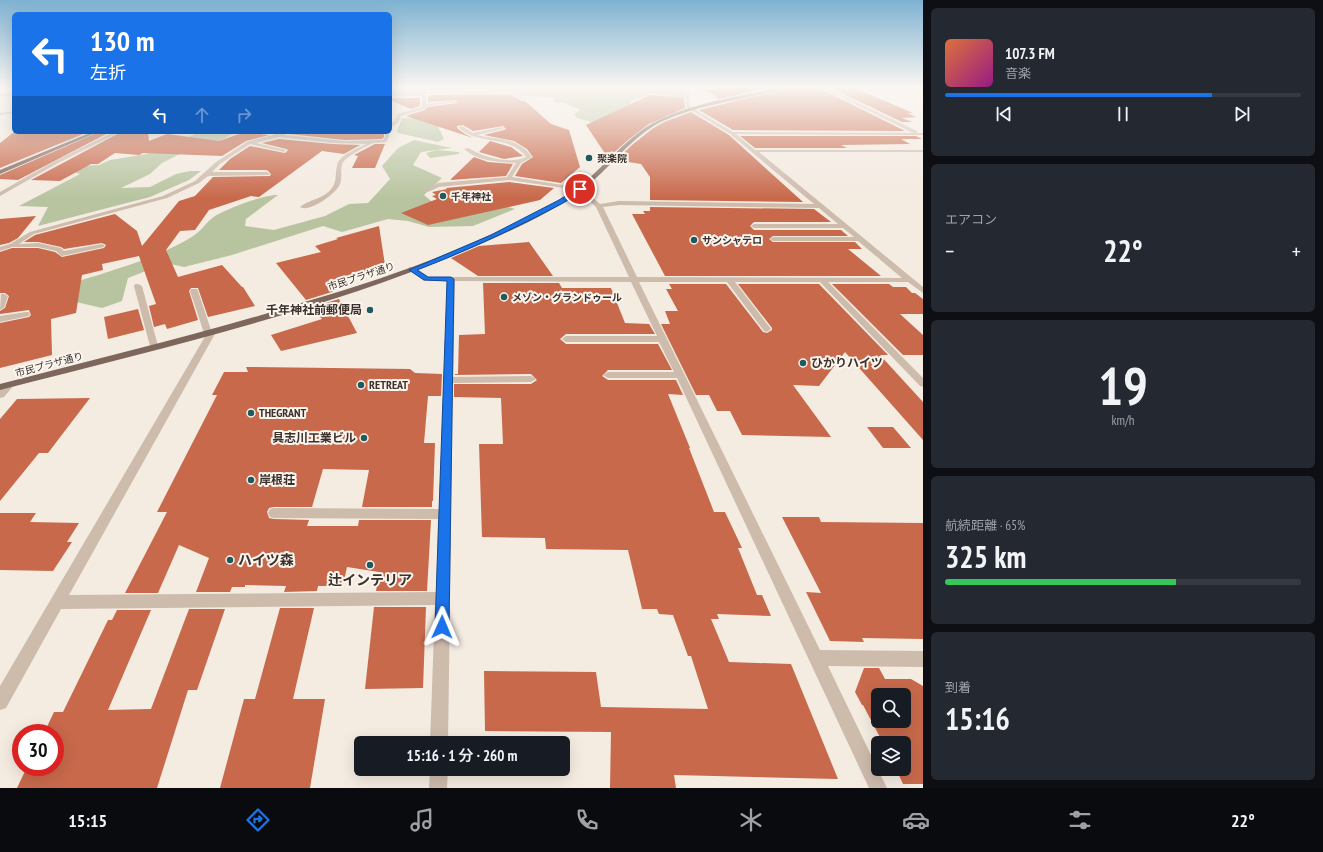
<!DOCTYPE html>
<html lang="ja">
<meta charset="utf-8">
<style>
body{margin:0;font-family:"PT Sans Narrow","Noto Sans JP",sans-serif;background:#242831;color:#f1f3f6;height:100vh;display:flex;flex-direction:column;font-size:15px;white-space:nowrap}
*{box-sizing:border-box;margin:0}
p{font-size:13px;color:#9ea1a6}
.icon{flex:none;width:22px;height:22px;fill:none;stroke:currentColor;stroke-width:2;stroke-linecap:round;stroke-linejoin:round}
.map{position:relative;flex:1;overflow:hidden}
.details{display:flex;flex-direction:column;gap:8px;padding:8px;background:#0d0f14;width:400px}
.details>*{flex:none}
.hud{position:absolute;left:12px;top:12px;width:380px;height:122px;border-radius:6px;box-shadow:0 4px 16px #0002;background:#1a73e8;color:#fff;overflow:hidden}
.controls{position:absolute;left:871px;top:688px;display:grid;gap:8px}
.controls a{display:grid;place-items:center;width:40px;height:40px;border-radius:6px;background:#171b24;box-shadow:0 4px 16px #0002;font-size:20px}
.speed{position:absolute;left:12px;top:724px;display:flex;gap:8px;font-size:20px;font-weight:700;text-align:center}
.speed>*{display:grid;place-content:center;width:52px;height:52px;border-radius:50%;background:#171b24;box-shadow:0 4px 16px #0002;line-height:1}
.speed .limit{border:6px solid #d22;background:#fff;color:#111}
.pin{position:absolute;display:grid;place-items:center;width:34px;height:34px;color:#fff;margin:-17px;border:2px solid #fff;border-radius:50%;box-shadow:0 1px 4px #0007}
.me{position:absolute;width:44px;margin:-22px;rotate:1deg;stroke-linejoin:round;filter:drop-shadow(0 0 3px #0008)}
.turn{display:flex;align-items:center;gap:14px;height:84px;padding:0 12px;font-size:18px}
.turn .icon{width:52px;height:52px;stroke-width:2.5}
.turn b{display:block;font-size:28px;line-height:34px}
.lanes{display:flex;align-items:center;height:38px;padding:0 12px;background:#0003;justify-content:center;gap:20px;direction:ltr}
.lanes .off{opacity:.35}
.big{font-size:30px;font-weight:600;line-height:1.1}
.details .tile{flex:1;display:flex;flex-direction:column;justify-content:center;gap:6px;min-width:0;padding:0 14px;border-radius:6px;background:#242831}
.details .dial{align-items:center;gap:0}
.dial b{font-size:52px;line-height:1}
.song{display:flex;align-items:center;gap:12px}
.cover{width:48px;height:48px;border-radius:6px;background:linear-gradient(135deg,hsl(20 70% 55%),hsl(310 70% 35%))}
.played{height:4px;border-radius:2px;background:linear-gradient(90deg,#1a73e8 75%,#363941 75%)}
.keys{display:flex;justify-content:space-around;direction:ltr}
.heat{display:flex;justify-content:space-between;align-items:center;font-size:22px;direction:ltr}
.charge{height:6px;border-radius:3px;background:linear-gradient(90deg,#34c759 65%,#363941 0)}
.trip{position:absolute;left:354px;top:736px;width:216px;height:40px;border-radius:6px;background:#171b24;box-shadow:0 4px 16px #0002;font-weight:600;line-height:40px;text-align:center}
.menu{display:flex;height:64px;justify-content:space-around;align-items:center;background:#090b0e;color:#9ea1a6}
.menu .icon{width:28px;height:28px}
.menu .selected{color:#1a73e8}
.menu b{font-size:18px;color:#f1f3f6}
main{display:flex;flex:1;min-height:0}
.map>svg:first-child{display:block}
</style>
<main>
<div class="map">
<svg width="923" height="788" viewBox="0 0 923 788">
<rect width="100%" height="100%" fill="#f4ebe1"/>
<path fill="#b8c4a0" d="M390 87H420L421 94 390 95Z
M519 87H682L686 93 682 106 661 104 669 95 650 94 632 100 628 107 596 123 577 118 574 114 581 110 565 103 554 102V99L547 97 521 96Z
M473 103 437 124 444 139 438 142 398 133 397 131 402 118H411Z
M200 132H236L214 144 188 150 162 163 150 174 121 188 150 187 176 174 190 171H201L189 180 150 197 38 226 48 207 19 206 80 174 69 171 78 166 99 165 110 160 146 154Z
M414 140 452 148 421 152 413 165 442 178 424 195 442 210 508 207 515 209 473 226 429 227 408 221 388 219 342 232 323 226 232 255 184 267 166 263 128 278 122 301 102 308 63 299 62 286C104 273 153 260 190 238 200 233 206 222 215 216 228 208 263 195 278 195L246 219 245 226 274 230 325 216 349 204 368 203 390 179 382 166 398 148Z
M437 150 459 152V154L430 158 426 153Z"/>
<path fill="#c8694b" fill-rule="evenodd" d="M430 87H513L515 90 511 88 430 90Z
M718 87H762L768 88 719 99 705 89H720Z
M788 88H819L905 131 733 130 699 110Z
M831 88H855L913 113H907L916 117 902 118 912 122H902Z
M510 94 522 101H525L551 124 569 130 580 167 561 183 515 176 522 164 533 157 527 149 514 141 484 135 504 130 506 129 503 126 473 131 463 125 457 126V128L465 134 473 138 406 116 425 110 427 107 458 103 455 100 428 102V96L430 95Z
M650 95 684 98 685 108 649 124 628 140 608 158 586 125Z
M390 98H420V106L411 109 390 100Z
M691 112 729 135 803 202 650 200V177L641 164 616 160 632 145 652 129 664 122Z
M14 132H88L0 168V143Z
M99 132H110L18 180 0 179V175Z
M121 132H148L149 141 167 134 219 141 245 132 269 135 246 141 222 156 143 153 139 155 115 153 98 164H91L60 181 31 180Z
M291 132H384V137L382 139 345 140 289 134Z
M740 136H916L922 139H901L910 144 841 145 847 148H755Z
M279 139 332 144 360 145 344 154 322 151 259 197 251 196 209 210 195 230 180 231 166 250 178 277 222 265 242 287H243L255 306 208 317 198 288H191L189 291 198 320 167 329 165 324 154 327 149 306 156 304 139 256 102 264 103 270 82 275 76 313 51 319 52 355 0 368V323L29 317 31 315 29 310 0 314V311L5 308 9 296 5 293H0V252L12 248H38L55 252 62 257 104 248 106 245 102 243 64 249 61 247 38 242H24L35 235 115 214 137 231 142 246 179 201 195 196 213 177 270 176 271 174 267 170H219L230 159 250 146 285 153 288 150 286 149 262 143Z
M490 141 511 147 523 156 504 159 479 152Z
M375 144H385L375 168H352L358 156 354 155Z
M474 157 488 162 513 164 506 176 450 180Z
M509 182 554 188 540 200 428 225 401 213 437 199 432 196 436 195 432 192 447 189 446 188Z
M650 207 814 209 831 222H754L750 226 754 230H841L848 236H773L769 239 773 242H855L862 249H848L881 276H665L632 214H645L643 211H650Z
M36 216 18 238 9 243 0 245V219Z
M379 226 385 265 331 284 335 291 306 300 276 263 321 252 315 246 338 239 336 238Z
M529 242 553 276H478L451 258 479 246Z
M483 283H559L562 288H611L625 323 649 324 655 334H566L560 339 566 344H658L672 370H608L602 376 608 380H676L683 395 668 394 690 448H689L714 512H725L742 548H738L757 595H762L771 616 717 614 719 619H711L729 662 791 664 838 779 674 775 676 788H610L611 732 485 731 484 671 596 672 601 707 708 709 691 656H688L673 615 659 614 657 609H642L628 550 546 549 545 538 482 537 479 444H503L501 398 454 397V384H531L537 380 531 374 455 375V374H458L459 335 485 334Z
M669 284H726L763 332 767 333 772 330V328L738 284H819L888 355H880L923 402V440L845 352 819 386 793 385 831 437 742 435 730 411H717L709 395H696L661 324H670L665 311H678L666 289H672Z
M832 284H889L893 287H906L912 293H915L923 299V314H900L923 335V355H903Z
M339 299 357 333 281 351 271 335 322 319 312 307Z
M138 309 144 330 108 339 104 317Z
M246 367 410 369 415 373 442 374 441 396H428L424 443H435L433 501H432V507H362L369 470 323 469 312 507H274L269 508 267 512 269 518 274 519 309 520 307 526H358L359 520H431L427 591H376L379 572 347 567 343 586H318L317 591 284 592 286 586 245 585V587H232L230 592H196L209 558 179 545 158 593H125L167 512H157L217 395H212L224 372H248Z
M90 398 48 453H39L0 501V419L17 399Z
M867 427H893L911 448H883Z
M0 513H36L30 522 79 523 67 542H72L53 571 0 570Z
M782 517H819L821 522 923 523V639L862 638 864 642 830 641 806 592 821 593Z
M374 607H426L423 688 365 689Z
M280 608H314L293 699H325L310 788H220L244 699H255Z
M189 609H225L197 690H188L157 788H17L27 767H55V733H44L54 712H63L108 620H112L117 610H151L108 710 151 709Z
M864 668H879L885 679H911L923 686V784H903L896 769H904V743H883L863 705H862L855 692ZM878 695H904V721H878Z"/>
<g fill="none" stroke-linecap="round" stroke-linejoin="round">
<path fill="#cdbbac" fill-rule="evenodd" d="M422 87H426V92L511 90 526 99 523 100 510 92 426 94V104L455 101 457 102 426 106 425 109 401 116 399 122 390 128V125L395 120 398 114 422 107V96L390 97V95L422 94Z
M685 87 690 89 689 106 733 132 913 133 820 87H825L917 131V133H923V135L736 134 755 150H923V152H759L923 287V293L908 282H828L923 378V387L920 386 820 282H735L771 329 767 332 764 331 727 282H639L820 650 923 651V667L828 666 887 788H869L677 378H608L603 375 608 372H674L659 342H566L562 339 566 336H657L631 282 455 281 453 377 531 376 536 379 531 382 453 383 448 743H430L435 605 61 609 6 708 0 710V686L206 335 204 333 190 291 191 289H197L198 291 211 330 216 332 69 595 436 592 438 519 274 518 270 517 268 513 270 509 274 508 439 509 447 281H424L408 269 409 267H415L429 277H629L596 207 578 190 509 180 439 187 428 192 423 191 438 183 507 177 516 163C498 162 477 161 464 149L468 148C483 157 509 165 526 157 510 134 477 146 458 127L462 126 473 133 502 127 504 129 477 135C499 140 517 137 532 157L521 163 512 177 582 188 600 204 619 201 814 204 730 134 686 107V89ZM619 205 819 208 838 224H754L751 226 754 228H843L854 237H773L770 239 773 241H858L902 278 637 277 603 207Z
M14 93V95L0 96V94Z
M14 111V113L0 115V113Z
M114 132H120L60 162 0 196V192C37 170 75 150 114 132Z
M284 132H290L284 135 345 141 383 140 385 137V132H389V137L386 142C382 143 377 142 373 143 367 145 349 156 344 161 339 166 343 177 340 184 336 194 309 213 300 207 310 199 324 199 332 188 337 181 335 174 337 166 338 155 357 149 366 144L332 143 279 137 256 143 286 150 284 152 250 144 220 164 212 172H267L270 174 269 175 208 176 199 183 167 198 34 234 19 244 38 243 61 248 64 251 102 244 104 245V247L62 256 60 255 56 251 38 247H12L0 251V247L10 244 30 232 163 196 195 181 216 162 247 142Z
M135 284H138L142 286 158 346 157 348H151L150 346 134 286Z
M1 294H4L8 296 4 308 0 310Z
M26 312H29L30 314 29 316 0 322V316Z
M9 382 14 385 4 397 0 398V389L6 383Z
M430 769H448L447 788H429Z"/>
<path fill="#7d675c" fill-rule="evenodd" d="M779 87H787C747 100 702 103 663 121 631 136 610 169 582 190 557 209 521 226 492 239 335 309 166 347 0 390V384C104 357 209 332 311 300 372 282 432 262 490 235 520 221 554 207 580 186 606 165 630 133 661 119 697 102 740 97 779 87Z
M92 132H98L0 174V170Z"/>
</g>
<linearGradient id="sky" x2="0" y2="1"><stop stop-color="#7eb2d2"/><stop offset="0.44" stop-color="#faf6f2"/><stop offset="1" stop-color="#faf6f2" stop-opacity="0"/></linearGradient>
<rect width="923" height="198" fill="url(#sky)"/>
<path fill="#1a73e8" stroke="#114b97" d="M578 188 583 189C570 201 553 208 538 216 498 236 459 254 417 270L428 277H451L454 279 449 627 447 632 442 634 437 632 435 627 447 281 424 280 409 270 491 235 559 200Z"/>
<g fill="#1f5a5e" stroke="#fbf5ee" stroke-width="1.5">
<circle cx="589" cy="158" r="4"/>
<circle cx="443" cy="196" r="4"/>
<circle cx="694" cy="240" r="4"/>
<circle cx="504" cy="297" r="4"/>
<circle cx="370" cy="310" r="4"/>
<circle cx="803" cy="363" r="4"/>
<circle cx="361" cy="385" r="4"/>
<circle cx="251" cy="413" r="4"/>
<circle cx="364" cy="438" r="4"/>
<circle cx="251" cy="480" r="4"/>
<circle cx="230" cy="560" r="4"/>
<circle cx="370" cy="565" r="4"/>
</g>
<g text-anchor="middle" stroke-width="4" stroke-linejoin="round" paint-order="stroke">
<g font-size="10" font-weight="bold" fill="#3b302b" stroke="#fbf5ee" text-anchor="start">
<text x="597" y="162">聚楽院</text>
<text x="451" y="200">千年神社</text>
<text x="702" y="244">サンシャテロ</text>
<text x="512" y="301">メゾン・グランドゥール</text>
</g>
<g font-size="10" fill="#3b302b" stroke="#fbf5ee">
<text transform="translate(361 276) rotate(-18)" y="4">市民プラザ通り</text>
<text transform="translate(49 364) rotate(-15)" y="4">市民プラザ通り</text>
</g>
<g font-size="12" font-weight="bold" fill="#3b302b" stroke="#fbf5ee" text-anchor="start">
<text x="362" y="314" text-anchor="end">千年神社前郵便局</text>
<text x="811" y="367">ひかりハイツ</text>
<text x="369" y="389">RETREAT</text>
<text x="259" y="417">THEGRANT</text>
<text x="356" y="442" text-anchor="end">具志川工業ビル</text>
<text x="259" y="484">岸根荘</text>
</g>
<g font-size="14" font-weight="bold" fill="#3b302b" stroke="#fbf5ee" text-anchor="start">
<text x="238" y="565">ハイツ森</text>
<text x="370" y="585" text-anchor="middle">辻インテリア</text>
</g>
</g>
</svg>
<div class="controls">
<a><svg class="icon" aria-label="search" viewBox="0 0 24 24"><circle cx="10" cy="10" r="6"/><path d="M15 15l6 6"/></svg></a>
<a><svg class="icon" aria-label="layers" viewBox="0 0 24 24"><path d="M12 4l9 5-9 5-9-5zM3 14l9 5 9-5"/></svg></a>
</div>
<div class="speed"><div class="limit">30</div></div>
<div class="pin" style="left:580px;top:189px;background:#d93025"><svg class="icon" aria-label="arrive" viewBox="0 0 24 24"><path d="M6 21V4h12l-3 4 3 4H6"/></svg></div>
<svg class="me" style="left:442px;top:627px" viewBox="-20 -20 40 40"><path d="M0-17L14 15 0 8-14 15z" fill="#1a73e8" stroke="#fff" stroke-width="4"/></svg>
<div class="trip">15:16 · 1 分 · 260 m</div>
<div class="hud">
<div class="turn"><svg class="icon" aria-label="left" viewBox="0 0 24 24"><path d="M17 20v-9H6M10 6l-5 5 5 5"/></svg><div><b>130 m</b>左折</div></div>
<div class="lanes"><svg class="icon" aria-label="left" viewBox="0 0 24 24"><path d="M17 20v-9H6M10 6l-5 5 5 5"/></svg><svg class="icon off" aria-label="ahead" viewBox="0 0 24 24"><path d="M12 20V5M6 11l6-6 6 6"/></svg><svg class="icon off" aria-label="right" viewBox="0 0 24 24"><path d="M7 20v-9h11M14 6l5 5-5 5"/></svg></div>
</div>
</div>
<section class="details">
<div class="tile">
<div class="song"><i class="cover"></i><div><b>107.3 FM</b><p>音楽</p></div></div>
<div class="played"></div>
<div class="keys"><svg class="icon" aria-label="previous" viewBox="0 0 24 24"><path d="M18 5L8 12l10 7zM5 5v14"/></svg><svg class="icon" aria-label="pause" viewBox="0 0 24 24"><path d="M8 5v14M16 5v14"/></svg><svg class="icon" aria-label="next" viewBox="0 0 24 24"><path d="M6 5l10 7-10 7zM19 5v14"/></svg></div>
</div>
<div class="tile"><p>エアコン</p>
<div class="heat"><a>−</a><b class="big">22°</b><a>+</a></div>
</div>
<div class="tile dial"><b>19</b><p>km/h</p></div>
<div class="tile"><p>航続距離 · 65%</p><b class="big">325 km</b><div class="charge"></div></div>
<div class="tile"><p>到着</p><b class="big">15:16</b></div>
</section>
</main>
<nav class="menu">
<b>15:15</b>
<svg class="icon selected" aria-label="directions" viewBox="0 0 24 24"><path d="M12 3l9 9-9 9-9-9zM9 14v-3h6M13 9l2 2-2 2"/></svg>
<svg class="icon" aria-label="music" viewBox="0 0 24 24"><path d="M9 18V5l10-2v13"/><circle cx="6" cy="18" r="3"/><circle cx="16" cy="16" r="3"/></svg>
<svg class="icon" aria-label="phone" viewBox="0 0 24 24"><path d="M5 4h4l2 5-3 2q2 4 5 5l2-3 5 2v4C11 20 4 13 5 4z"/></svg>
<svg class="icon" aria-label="climate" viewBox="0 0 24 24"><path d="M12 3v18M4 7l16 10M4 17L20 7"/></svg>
<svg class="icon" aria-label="car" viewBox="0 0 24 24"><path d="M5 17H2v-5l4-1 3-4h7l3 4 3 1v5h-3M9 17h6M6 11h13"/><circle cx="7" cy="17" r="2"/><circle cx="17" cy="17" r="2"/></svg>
<svg class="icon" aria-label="filters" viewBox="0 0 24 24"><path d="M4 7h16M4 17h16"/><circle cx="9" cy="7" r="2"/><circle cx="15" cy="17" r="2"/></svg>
<b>22°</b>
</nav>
